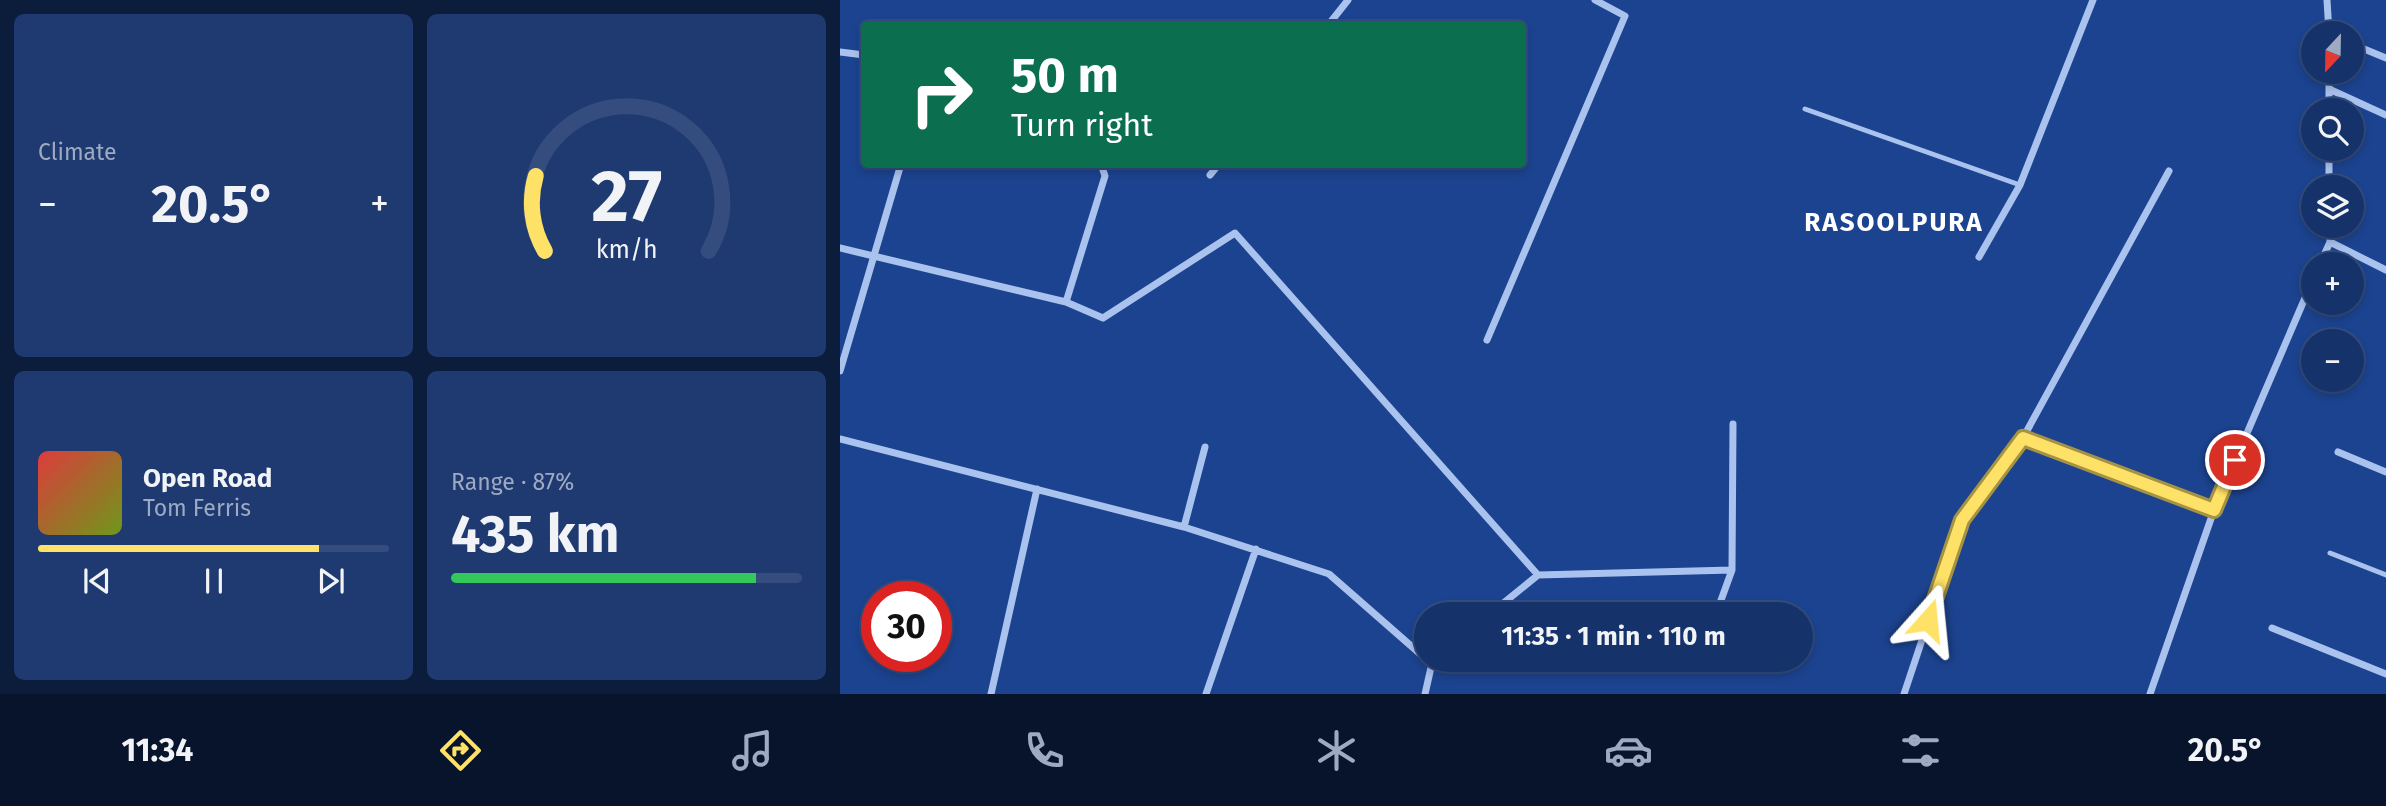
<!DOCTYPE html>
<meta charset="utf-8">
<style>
body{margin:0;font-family:"Fira Sans",sans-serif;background:#1e3a71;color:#f1f3f6;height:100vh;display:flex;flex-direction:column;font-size:26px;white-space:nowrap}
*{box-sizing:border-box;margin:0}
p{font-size:23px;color:#9daac1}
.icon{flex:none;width:38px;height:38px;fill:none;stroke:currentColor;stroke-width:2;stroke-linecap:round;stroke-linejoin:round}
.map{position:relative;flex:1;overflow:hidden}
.side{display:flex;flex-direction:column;gap:14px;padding:14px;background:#0c1c3b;width:840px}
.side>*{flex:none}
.hud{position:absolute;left:21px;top:21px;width:665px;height:147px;border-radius:7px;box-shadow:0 4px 10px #0003,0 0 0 2px #344d7e;background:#0b6e4f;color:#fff;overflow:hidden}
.needle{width:46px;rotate:202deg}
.fabs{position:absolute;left:1461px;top:21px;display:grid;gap:14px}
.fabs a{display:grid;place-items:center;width:63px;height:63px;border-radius:50%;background:#15326b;box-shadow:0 4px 10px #0003,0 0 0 2px #344d7e;font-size:35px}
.speed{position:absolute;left:21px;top:581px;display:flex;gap:14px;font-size:35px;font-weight:700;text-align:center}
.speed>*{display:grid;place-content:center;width:91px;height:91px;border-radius:50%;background:#15326b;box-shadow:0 4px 10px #0003,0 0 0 2px #344d7e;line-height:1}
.speed .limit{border:10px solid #d22;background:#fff;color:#111}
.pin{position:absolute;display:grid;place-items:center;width:60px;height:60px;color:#fff;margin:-30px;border:4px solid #fff;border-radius:50%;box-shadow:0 2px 7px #0007}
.me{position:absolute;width:77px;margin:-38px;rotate:18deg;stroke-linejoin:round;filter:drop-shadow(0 0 5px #0008)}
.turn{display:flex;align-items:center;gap:24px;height:147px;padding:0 35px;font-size:32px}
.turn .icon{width:91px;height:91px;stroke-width:2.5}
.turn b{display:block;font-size:49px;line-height:60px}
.big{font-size:52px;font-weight:700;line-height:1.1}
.side .widget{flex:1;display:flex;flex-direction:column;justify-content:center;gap:10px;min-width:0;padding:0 24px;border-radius:10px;background:#1e3a71}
.side .dial{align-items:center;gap:0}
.dial svg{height:182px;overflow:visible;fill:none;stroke:#344d7e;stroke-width:7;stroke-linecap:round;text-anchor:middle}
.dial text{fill:#f1f3f6;stroke:none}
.song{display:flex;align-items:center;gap:21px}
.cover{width:84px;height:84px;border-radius:10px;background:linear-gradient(135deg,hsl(0 70% 55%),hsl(80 70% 35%))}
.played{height:7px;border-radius:4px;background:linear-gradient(90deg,#fee167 80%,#344d7e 80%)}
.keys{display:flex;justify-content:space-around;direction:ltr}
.heat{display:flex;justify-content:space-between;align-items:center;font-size:38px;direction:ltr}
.charge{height:10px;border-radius:5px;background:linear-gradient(90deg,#34c759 87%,#344d7e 0)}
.side .tiles{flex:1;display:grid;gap:14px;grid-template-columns:repeat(2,1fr)}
.trip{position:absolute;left:574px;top:602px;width:399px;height:70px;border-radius:35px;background:#15326b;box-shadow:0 4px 10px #0003,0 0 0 2px #344d7e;font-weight:700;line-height:70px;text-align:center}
.tabs{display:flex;height:112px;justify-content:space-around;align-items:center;background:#08142b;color:#9daac1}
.tabs .icon{width:49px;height:49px}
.tabs .selected{color:#fee167}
.tabs b{font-size:32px;color:#f1f3f6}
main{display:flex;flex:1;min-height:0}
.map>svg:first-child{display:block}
</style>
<main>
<section class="side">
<div class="tiles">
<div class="widget"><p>Climate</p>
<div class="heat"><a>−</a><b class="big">20.5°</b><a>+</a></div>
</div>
<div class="widget dial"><svg viewBox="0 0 100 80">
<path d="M14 69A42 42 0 1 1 86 69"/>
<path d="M14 69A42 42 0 0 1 10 36" stroke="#fee167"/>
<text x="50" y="56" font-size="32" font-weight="700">27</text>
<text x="50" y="72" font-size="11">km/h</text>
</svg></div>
<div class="widget">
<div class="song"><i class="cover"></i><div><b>Open Road</b><p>Tom Ferris</p></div></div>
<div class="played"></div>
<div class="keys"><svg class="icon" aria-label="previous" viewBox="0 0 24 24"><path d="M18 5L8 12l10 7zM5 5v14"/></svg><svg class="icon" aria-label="pause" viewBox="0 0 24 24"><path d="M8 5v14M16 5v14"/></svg><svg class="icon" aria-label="next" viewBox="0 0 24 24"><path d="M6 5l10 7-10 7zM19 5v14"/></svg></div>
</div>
<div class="widget"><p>Range · 87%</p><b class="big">435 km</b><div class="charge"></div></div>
</div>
</section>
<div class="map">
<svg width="1546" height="694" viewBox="0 0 1546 694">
<rect width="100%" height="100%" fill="#1c438f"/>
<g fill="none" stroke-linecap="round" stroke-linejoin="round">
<path stroke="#aac2ee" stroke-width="5" d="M965 109 1180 185
M1490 553 1546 575"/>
<path stroke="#aac2ee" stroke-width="7" d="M1487 0 1489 33
M489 24 508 0
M1512 44 1546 58
M0 52 24 55
M1489 89 1546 115
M1489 110V72
M1489 149V187
M370 175 379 164
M1490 242 1546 270
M0 248 226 302 263 318 395 233 698 575
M1139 257 1180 185 1253 0
M1480 264 1490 242V226
M226 302 265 176 261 164
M647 340 785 16 755 0
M0 371 61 164
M1183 438 1329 171
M0 439 344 527 489 574 586 659
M1498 452 1546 472
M344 527 365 447
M650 614 698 575 892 570 893 424
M876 614 892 570
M1432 628 1546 674
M151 694 197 489
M366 694 416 549
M585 694 592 663 596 660
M1064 694 1122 520 1183 438 1374 510
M1310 694 1374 510 1474 277"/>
</g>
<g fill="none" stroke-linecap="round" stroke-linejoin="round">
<g stroke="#a59243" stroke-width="18">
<path id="route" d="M1088 620 1122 520 1183 438 1374 510 1395 460"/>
</g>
<use href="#route" stroke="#fee167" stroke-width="12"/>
</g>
<g text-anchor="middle" stroke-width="7" stroke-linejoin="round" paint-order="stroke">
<g font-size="26" font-weight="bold" letter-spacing="2" fill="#fff" stroke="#1c438f">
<text x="1054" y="231">RASOOLPURA</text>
</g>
</g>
</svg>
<div class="fabs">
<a><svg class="needle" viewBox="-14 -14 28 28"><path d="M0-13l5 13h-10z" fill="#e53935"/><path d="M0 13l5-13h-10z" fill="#9daac1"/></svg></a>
<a><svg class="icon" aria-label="search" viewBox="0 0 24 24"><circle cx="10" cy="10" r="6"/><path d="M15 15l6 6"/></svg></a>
<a><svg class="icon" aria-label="layers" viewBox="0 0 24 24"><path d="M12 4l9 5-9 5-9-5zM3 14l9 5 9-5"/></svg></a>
<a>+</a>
<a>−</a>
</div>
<div class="speed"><div class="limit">30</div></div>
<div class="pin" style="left:1395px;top:460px;background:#d93025"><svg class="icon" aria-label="arrive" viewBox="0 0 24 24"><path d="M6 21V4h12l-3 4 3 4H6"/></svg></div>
<svg class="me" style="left:1088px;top:620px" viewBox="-20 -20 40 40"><path d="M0-17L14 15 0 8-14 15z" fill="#fee167" stroke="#fff" stroke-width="4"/></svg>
<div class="trip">11:35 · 1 min · 110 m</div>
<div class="hud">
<div class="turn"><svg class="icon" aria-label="right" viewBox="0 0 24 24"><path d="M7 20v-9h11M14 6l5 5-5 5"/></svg><div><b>50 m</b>Turn right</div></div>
</div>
</div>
</main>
<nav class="tabs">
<b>11:34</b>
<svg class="icon selected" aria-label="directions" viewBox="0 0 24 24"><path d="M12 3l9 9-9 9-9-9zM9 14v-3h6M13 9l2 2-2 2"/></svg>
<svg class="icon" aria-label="music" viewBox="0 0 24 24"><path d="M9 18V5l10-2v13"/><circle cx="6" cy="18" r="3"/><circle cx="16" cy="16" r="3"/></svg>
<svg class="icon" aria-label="phone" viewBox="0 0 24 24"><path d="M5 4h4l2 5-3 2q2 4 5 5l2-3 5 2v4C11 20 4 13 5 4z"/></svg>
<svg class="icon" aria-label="climate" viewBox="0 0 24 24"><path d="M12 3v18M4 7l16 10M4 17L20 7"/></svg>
<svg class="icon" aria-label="car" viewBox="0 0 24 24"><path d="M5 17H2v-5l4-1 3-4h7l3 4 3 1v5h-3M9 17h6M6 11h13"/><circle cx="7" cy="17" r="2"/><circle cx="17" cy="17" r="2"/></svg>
<svg class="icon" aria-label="filters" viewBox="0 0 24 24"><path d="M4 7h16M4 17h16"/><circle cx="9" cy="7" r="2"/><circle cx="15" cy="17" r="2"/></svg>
<b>20.5°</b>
</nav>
